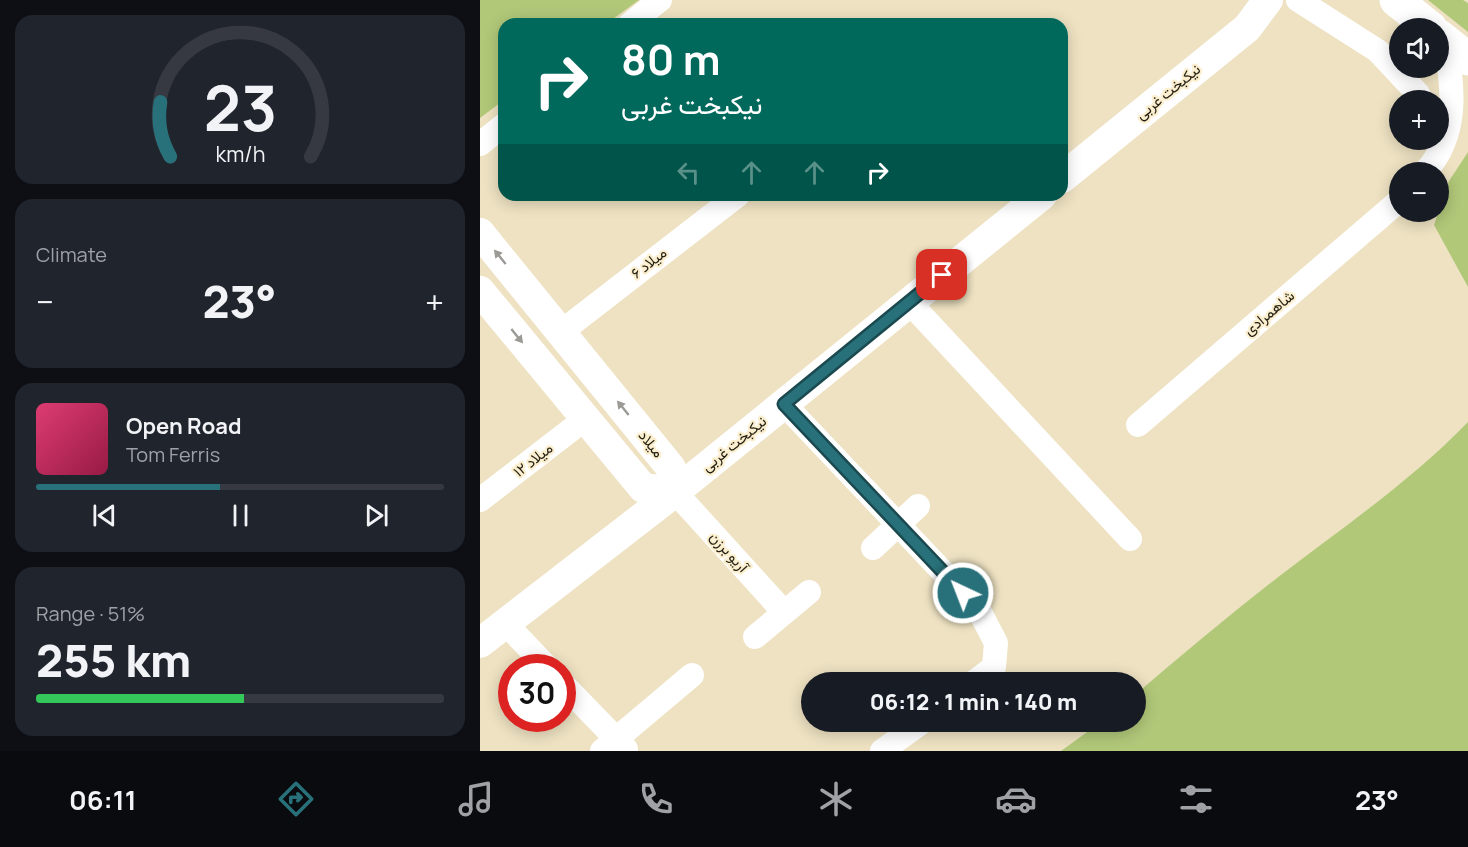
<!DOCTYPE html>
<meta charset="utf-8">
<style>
body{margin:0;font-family:Manrope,Vazirmatn,sans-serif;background:#20242c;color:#f1f3f6;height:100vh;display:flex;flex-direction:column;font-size:22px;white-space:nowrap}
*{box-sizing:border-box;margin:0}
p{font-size:20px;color:#9ea1a6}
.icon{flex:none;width:33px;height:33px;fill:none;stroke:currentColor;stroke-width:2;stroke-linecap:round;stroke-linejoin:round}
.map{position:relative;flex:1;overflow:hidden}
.drawer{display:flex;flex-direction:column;gap:15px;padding:15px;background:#0d0f14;width:480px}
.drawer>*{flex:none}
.banner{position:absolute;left:18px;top:18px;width:570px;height:183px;border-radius:18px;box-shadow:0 3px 15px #0003;background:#00695c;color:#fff;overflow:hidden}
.tools{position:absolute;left:909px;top:18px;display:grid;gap:12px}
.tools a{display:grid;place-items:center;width:60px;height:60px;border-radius:50%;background:#171b24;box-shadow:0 3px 15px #0003;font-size:30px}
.speed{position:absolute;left:18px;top:654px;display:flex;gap:12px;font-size:30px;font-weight:700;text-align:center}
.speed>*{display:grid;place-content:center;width:78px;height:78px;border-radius:50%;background:#171b24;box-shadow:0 3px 15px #0003;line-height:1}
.speed .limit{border:9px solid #d22;background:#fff;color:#111}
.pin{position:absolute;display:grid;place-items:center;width:51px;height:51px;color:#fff;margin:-26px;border-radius:12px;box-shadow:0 3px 9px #0006}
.me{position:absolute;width:66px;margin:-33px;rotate:317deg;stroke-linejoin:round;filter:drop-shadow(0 0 4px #0008)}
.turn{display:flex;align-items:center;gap:21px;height:126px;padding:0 24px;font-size:27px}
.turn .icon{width:78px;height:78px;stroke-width:2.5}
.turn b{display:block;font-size:42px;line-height:51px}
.lanes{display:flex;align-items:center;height:57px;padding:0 24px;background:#0003;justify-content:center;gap:30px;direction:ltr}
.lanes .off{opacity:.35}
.big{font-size:45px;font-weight:800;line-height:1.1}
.drawer .widget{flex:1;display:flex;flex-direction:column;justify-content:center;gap:9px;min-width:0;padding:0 21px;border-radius:18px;background:#20242c}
.drawer .dial{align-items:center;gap:0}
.dial svg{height:156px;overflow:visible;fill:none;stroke:#363941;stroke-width:7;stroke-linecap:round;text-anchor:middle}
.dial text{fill:#f1f3f6;stroke:none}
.song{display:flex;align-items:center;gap:18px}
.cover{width:72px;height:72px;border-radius:9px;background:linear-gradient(135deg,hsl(340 70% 55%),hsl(340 70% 35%))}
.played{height:6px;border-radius:3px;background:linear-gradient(90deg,#28717a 45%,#363941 45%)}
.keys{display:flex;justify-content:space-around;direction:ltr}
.heat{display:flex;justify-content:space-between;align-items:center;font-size:33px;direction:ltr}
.charge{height:9px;border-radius:4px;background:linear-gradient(90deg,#34c759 51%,#363941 0)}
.trip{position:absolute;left:321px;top:672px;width:345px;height:60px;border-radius:30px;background:#171b24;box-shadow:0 3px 15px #0003;font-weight:800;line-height:60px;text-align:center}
.menu{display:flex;height:96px;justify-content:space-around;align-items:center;background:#090b0e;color:#9ea1a6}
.menu .icon{width:42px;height:42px}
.menu .active{color:#28717a}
.menu b{font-size:27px;color:#f1f3f6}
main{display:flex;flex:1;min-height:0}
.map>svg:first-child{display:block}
</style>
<main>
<section class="drawer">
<div class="widget dial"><svg viewBox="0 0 100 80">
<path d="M14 69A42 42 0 1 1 86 69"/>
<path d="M14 69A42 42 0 0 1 9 41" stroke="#28717a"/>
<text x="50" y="56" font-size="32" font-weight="700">23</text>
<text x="50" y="72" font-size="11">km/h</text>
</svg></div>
<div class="widget"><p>Climate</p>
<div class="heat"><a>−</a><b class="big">23°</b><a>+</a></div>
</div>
<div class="widget">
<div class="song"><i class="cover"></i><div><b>Open Road</b><p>Tom Ferris</p></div></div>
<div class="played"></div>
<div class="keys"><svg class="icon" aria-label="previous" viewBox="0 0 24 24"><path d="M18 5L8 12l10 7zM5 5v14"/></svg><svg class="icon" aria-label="pause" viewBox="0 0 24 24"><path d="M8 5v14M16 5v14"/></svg><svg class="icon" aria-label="next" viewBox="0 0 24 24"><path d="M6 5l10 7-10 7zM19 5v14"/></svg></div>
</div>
<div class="widget"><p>Range · 51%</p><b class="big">255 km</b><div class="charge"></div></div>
</section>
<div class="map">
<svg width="988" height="751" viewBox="0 0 988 751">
<rect width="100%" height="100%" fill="#eee2c2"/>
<path fill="#b1c879" d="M0 0H159L126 24H24V100L0 118Z
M948 0H983L988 3V32Z
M988 152V287L954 225 969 181Z
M988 422V751H581L621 722H656V694C702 655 749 615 797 578 862 528 931 481 988 422Z"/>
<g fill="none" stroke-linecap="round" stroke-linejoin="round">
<path stroke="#fff" stroke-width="24" d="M818 0 898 51 938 94 941 100
M150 24 180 0
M0 144 24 125
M945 172C980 134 973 86 965 40
M429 302 650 539
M81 332 258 195
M304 404 499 610 516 643 514 667 494 682
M658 425 920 200
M195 492 304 612
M0 500 105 419
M393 548 438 506
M25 623 68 668
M275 637 329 592
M82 683 146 749
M122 751 212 675
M402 751 442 722"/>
<path stroke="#fff" stroke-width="30" d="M582 178 767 28 788 0
M0 233 191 468 195 492 163 488 0 291
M0 643 195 492 562 195"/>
<path stroke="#fff" stroke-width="33" d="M916 0 951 28
M958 35 988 59"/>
</g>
<defs><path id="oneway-solid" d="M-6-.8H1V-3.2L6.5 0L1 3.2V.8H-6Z" transform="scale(1.5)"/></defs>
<g fill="#9c9a95">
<use href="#oneway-solid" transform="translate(20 257) rotate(-129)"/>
<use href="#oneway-solid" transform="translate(37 336) rotate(51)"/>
<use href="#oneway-solid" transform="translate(143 408) rotate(-129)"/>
</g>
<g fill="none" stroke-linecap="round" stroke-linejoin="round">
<g stroke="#1a494f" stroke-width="15">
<path id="route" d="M462 275 304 404 483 593"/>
</g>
<use href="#route" stroke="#28717a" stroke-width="10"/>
</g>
<g text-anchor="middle" stroke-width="4.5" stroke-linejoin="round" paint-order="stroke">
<g font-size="15" fill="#231f13" stroke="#fbefcf">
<text transform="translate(688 92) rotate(-39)" y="5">نیکبخت غربی</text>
<text transform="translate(169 263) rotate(-38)" y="5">میلاد ۶</text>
<text transform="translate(789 313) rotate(-40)" y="5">شاهمرادی</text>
<text transform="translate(171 444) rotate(51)" y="5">میلاد</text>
<text transform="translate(254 444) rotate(-39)" y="5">نیکبخت غربی</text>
<text transform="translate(53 460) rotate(-38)" y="5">میلاد ۱۲</text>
<text transform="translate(249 552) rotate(48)" y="5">آریو برزن</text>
</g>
</g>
</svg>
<div class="tools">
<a><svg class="icon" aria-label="sound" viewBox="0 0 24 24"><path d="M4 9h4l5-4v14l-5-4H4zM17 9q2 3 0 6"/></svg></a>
<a>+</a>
<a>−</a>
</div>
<div class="speed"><div class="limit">30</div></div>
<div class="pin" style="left:462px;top:275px;background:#d93025"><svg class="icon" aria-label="arrive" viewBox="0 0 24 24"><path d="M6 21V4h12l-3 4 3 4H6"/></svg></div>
<svg class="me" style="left:483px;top:593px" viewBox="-20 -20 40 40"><circle r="17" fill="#28717a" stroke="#fff" stroke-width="3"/><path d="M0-11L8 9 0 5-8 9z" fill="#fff"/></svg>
<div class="trip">06:12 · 1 min · 140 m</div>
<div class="banner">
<div class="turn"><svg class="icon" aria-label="right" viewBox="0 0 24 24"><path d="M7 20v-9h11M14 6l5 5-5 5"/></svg><div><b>80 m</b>نیکبخت غربی</div></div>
<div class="lanes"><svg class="icon off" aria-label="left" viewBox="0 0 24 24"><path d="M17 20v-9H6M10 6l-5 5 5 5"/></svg><svg class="icon off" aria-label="ahead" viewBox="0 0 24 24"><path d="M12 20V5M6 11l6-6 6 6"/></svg><svg class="icon off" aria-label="ahead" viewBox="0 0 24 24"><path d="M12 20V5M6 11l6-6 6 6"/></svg><svg class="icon" aria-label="right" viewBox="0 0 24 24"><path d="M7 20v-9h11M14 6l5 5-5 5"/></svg></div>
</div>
</div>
</main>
<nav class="menu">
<b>06:11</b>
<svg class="icon active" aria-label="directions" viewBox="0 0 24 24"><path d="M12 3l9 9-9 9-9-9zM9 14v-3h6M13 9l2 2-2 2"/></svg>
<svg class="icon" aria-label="music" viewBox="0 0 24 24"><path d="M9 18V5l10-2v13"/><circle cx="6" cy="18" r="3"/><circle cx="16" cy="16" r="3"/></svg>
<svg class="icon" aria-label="phone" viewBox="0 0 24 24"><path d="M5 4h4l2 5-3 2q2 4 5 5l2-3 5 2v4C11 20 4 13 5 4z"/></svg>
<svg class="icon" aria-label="climate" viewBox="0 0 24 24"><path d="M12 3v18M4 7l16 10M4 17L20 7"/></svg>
<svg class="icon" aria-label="car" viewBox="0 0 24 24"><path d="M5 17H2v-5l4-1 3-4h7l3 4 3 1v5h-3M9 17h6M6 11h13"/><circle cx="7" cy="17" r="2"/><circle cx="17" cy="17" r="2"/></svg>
<svg class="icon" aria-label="filters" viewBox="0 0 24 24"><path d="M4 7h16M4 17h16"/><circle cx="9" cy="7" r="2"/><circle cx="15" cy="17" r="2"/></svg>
<b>23°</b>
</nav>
